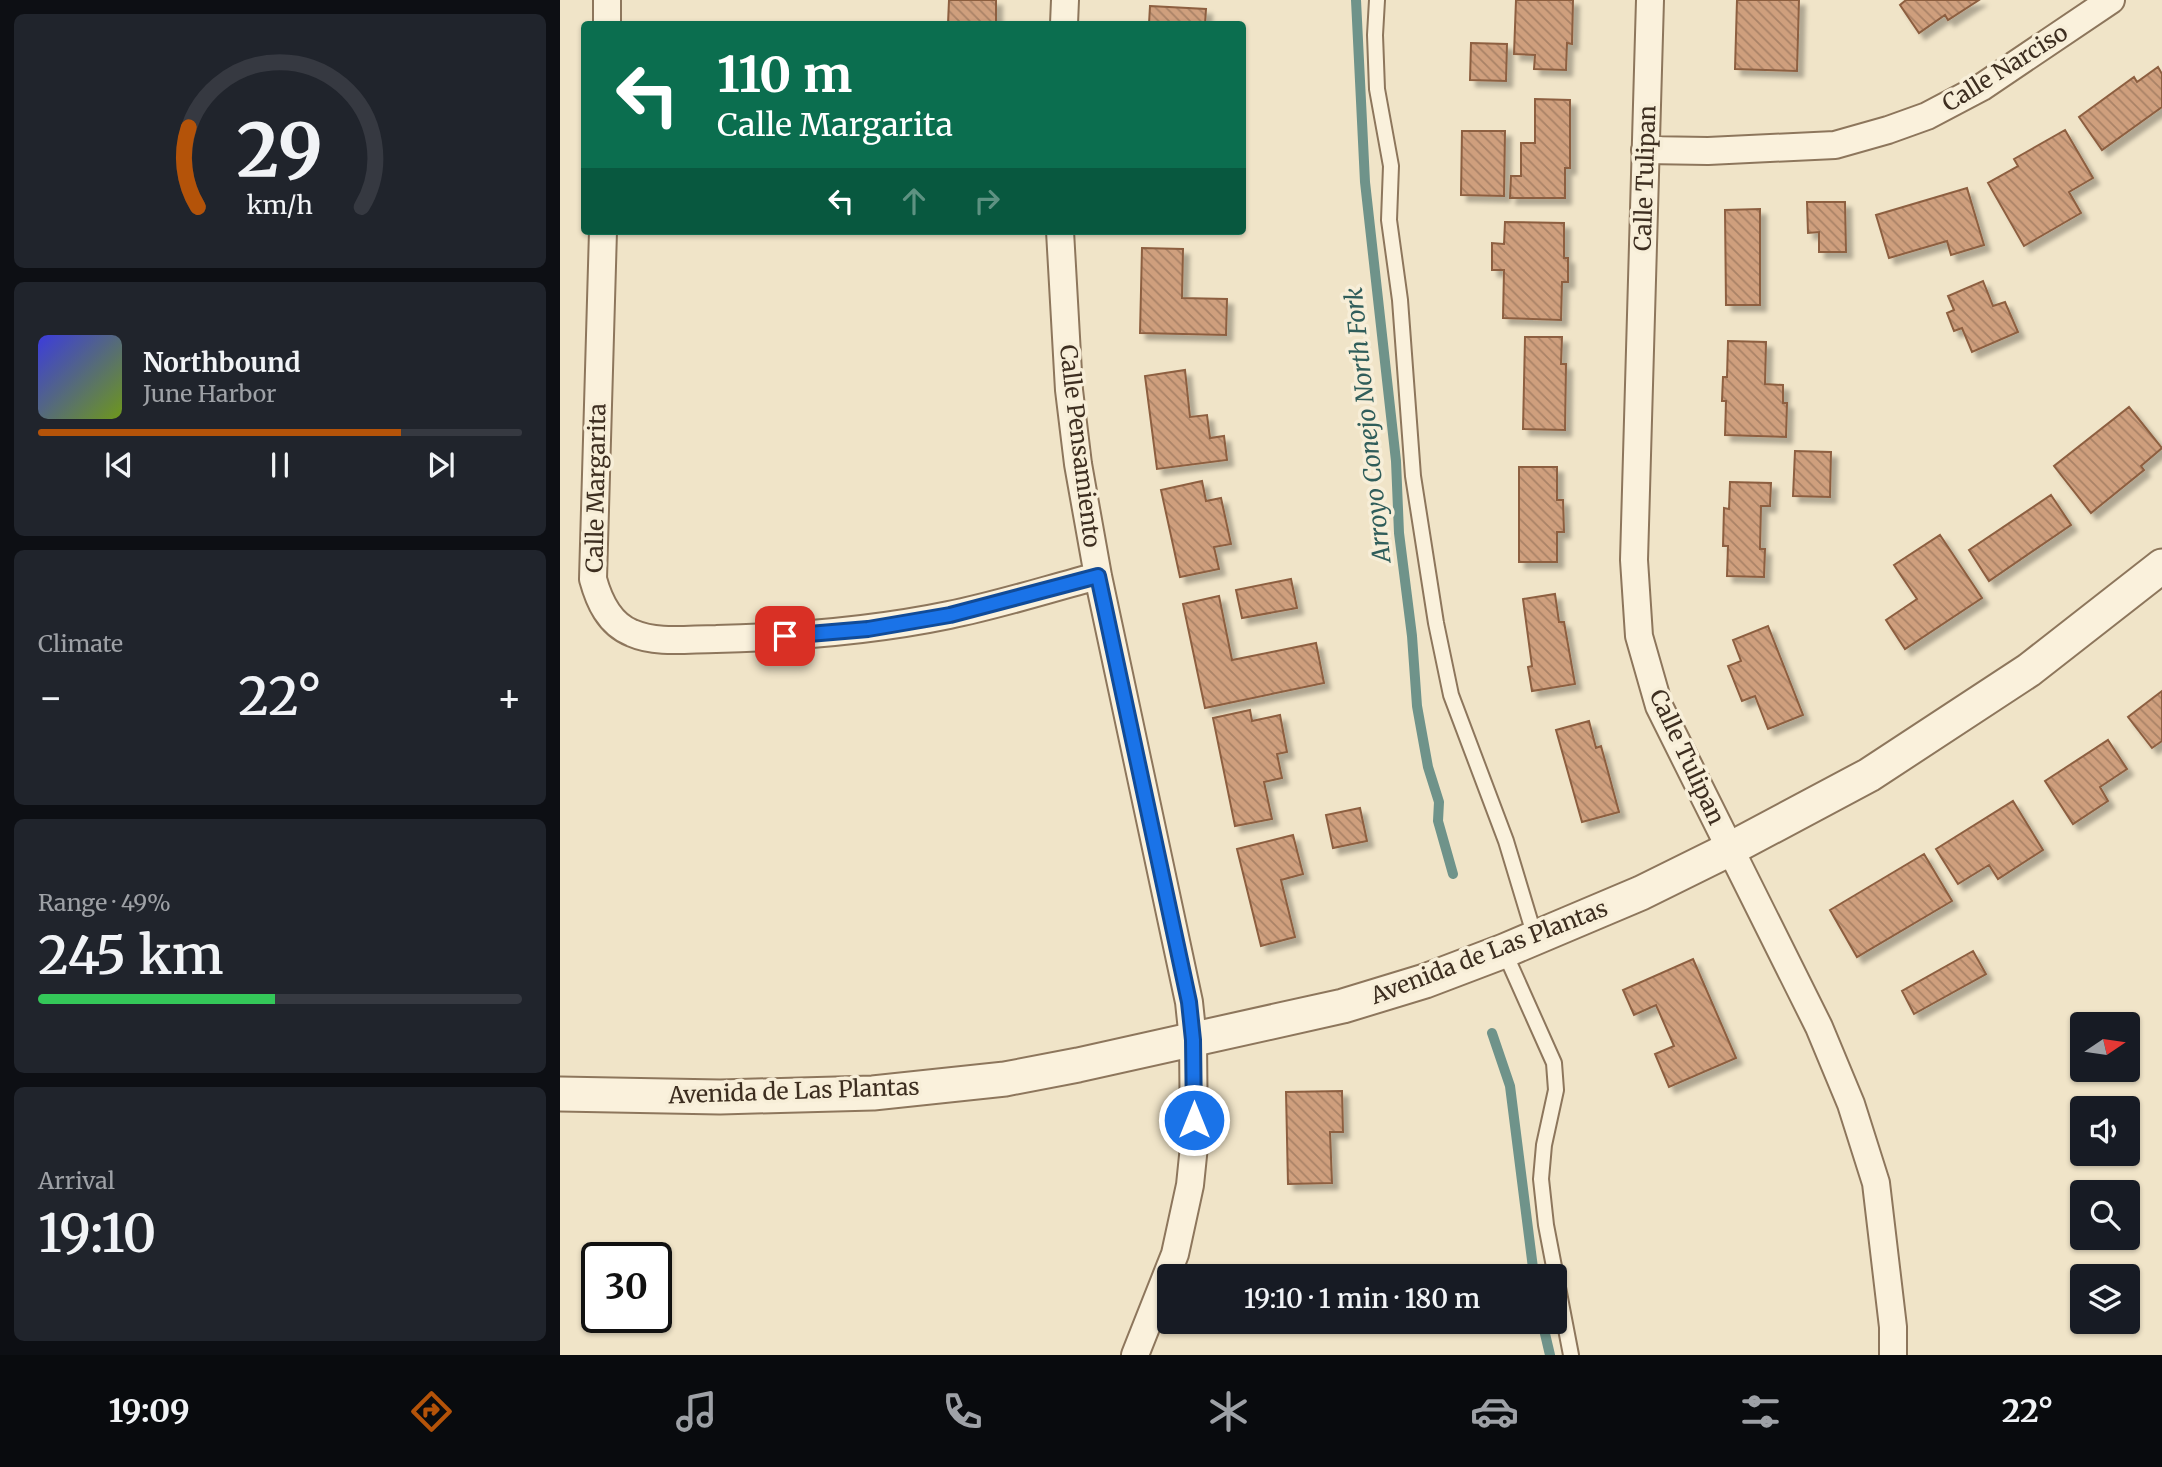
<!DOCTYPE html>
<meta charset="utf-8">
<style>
body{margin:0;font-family:Merriweather,serif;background:#20242c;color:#f1f3f6;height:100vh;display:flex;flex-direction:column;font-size:26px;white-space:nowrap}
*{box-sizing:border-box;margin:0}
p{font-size:23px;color:#9ea1a6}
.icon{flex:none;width:38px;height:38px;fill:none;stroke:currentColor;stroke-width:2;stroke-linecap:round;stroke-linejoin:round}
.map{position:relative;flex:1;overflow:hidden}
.side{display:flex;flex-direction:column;gap:14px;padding:14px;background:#0d0f14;width:560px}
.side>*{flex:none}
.top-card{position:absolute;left:21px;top:21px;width:665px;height:214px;border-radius:7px;box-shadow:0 2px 5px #0004;background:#0b6e4f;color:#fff;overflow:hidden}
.needle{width:46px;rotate:77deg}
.controls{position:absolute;left:1510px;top:1012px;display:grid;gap:14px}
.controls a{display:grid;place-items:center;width:70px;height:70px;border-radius:7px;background:#171b24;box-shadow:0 2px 5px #0004;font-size:35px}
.speed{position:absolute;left:21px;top:1242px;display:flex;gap:14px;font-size:35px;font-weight:700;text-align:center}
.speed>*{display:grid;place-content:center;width:91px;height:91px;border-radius:50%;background:#171b24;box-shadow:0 2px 5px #0004;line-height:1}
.speed .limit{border:4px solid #111;border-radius:10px;background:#fff;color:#111}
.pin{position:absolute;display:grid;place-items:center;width:60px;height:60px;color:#fff;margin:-30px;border-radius:14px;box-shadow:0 4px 10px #0006}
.me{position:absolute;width:77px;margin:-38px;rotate:0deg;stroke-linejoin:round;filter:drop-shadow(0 0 5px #0008)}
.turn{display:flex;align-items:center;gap:24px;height:147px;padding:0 21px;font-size:32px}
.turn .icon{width:91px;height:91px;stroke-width:2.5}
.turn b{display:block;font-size:49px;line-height:60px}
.lanes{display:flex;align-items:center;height:66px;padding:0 21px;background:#0003;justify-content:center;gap:35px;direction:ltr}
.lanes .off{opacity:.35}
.big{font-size:52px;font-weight:600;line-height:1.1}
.side .tile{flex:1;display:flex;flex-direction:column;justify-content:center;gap:10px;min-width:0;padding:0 24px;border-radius:10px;background:#20242c}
.side .dial{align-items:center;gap:0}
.dial svg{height:182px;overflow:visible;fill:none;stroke:#363941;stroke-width:7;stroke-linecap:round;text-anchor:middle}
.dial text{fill:#f1f3f6;stroke:none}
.song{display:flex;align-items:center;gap:21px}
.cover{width:84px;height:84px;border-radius:10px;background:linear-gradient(135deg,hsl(240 70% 55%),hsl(80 70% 35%))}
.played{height:7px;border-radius:4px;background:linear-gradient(90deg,#b45309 75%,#363941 75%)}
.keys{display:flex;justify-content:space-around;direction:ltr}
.heat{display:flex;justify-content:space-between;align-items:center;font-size:38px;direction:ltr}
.charge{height:10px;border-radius:5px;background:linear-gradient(90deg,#34c759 49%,#363941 0)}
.trip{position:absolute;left:597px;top:1264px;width:410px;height:70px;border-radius:7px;background:#171b24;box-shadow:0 2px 5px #0004;font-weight:600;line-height:70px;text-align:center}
.tabs{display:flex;height:112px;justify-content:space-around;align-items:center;background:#090b0e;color:#9ea1a6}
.tabs .icon{width:49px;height:49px}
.tabs .active{color:#b45309}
.tabs b{font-size:32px;color:#f1f3f6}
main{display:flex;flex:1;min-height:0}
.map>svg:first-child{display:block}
</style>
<main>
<section class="side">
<div class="tile dial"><svg viewBox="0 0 100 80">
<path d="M14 69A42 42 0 1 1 86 69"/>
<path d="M14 69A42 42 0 0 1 10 34" stroke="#b45309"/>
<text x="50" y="56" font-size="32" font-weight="700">29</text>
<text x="50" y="72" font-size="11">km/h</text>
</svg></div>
<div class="tile">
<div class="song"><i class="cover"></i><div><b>Northbound</b><p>June Harbor</p></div></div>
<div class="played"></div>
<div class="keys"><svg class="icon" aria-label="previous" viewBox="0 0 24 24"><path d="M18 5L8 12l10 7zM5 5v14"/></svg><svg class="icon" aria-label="pause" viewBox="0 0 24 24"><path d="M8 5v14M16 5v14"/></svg><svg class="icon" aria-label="next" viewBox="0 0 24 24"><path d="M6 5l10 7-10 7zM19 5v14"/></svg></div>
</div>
<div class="tile"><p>Climate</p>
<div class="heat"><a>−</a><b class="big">22°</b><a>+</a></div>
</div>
<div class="tile"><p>Range · 49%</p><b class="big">245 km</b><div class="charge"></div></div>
<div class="tile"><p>Arrival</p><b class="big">19:10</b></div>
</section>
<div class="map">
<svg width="1602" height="1355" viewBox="0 0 1602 1355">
<defs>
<pattern id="building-back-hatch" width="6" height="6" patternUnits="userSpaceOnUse" patternTransform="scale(1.75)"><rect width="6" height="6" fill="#cf9f7d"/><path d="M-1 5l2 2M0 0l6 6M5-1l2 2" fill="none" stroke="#a98266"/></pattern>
<filter id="shadow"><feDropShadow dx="6" dy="6" stdDeviation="2" flood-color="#0004"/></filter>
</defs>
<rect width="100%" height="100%" fill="#f0e4c8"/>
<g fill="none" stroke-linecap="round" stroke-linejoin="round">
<path stroke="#6f938a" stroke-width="10" d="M796 0 805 182 836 461 839 533 852 636 857 706 868 767 879 802 878 821 893 874
M932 1033 950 1086 974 1276
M982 1321 990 1355"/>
</g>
<path fill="url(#building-back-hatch)" stroke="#8d5f41" stroke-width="2" filter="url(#shadow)" d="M389 0H436V24H388Z
M956 0H1013L1012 44 1007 43 1006 70 974 69 975 55 954 54Z
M1177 0H1239L1237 71 1175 69Z
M1346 0H1419L1388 20 1385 15 1359 33 1340 5Z
M590 6 646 9 645 24H589Z
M911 43 947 44 946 81 910 80Z
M1598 67 1602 74V107L1542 150 1519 117 1574 77 1577 82Z
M975 99 1010 100V168H1005V198H950L951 176H961V143H975Z
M1505 130 1533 178 1509 192 1521 213 1464 246 1428 183 1458 166 1454 159Z
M902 131H945L944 196 901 195Z
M1407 188 1424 245 1391 255 1387 241 1329 258 1316 215Z
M1247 202H1285L1286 252H1259V232L1248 233Z
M1200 209V305H1166L1165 210Z
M945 222 1004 223V258H1008V282H1002L1001 320 943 318 944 270H932V243L944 244Z
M582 248 623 249 622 298 667 299 666 335 580 333Z
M1423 281 1433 306 1445 302 1458 332 1412 352 1402 328 1394 331 1387 313 1394 310 1388 296Z
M965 337H1002L1001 364H1006L1005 430 963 429Z
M1168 341 1206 342 1205 384 1223 385V403H1227L1226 437 1165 435 1166 401H1162L1163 377H1167Z
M625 370 630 417 647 415 650 438 664 436 667 460 597 469 585 376Z
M1569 407 1602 448 1581 466 1584 470 1531 513 1494 466Z
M1235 451 1271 452 1270 497 1233 496Z
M959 467H997V500H1003L1004 532H997V562H959Z
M642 481 646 501 661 498 671 544 654 547 659 569 620 577 601 490Z
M1170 482 1211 483 1210 506H1201L1200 549H1205L1204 577 1167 576 1168 546H1163L1164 508 1169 509Z
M1491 495 1511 525 1429 581 1409 550Z
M1380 535 1422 598 1345 649 1326 620 1357 599 1334 565Z
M731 579 737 608 682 618 676 590Z
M995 594 999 622H1004L1015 684 972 691 968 667 972 666 963 599Z
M659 596 672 660 756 643 764 683 645 708 623 604Z
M1208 626 1243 715 1208 729 1195 696 1182 701 1168 666 1181 661 1173 640Z
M1602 691V741L1592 748 1568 717Z
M690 710 692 721 720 715 727 752 717 754 722 778 704 782 712 819 675 826 653 718Z
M1029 721 1036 748 1041 746 1059 812 1022 822 996 730Z
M1548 740 1567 769 1540 787 1548 801 1513 824 1485 781Z
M1453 801 1483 850 1438 879 1429 865 1398 884 1376 849Z
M800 808 807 841 773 848 766 815Z
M733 835 743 874 721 880 735 937 701 946 677 849Z
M1364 854 1392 901 1297 957 1270 910Z
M1413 951 1426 974 1354 1014 1342 991Z
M1133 959 1176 1058 1109 1087 1095 1054 1114 1046 1096 1005 1074 1015 1063 990Z
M782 1091 783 1132H770L772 1183 728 1184 726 1092Z"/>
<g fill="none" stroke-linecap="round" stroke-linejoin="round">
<g stroke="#8d765c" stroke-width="18">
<path id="service" d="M817 0 815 35 817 89 831 166 829 220 840 300 853 476 876 623 891 695 946 841 975 937
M944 951 994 1063 996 1090 984 1145 981 1179 986 1225 1011 1355"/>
</g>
<g stroke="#8d765c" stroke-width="30">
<path id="minor" d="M1090 0 1074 560 1079 636 1099 706 1259 1027 1291 1104 1316 1183 1333 1327V1355
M47 24V0
M504 24 505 0
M1085 150 1148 151 1275 145 1328 130 1367 116 1422 87 1551 0
M43 231 33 579C39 601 49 624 72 633 97 644 128 639 156 639 233 637 312 631 389 615 439 605 488 589 538 576
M500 231 509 390 518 464 538 576 629 1002 633 1040 634 1146 630 1185 615 1254 575 1355"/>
</g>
<g stroke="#8d765c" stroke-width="37">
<path id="tertiary" d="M0 1094 160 1097 313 1093 445 1079 518 1065 783 1006 865 981 944 951 1081 893 1170 849 1309 775 1469 670 1602 566"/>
</g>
<use href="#service" stroke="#faf1dc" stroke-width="14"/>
<use href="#minor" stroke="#faf1dc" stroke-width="26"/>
<use href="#tertiary" stroke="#faf1dc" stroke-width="33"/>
</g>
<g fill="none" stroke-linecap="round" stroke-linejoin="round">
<g stroke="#114b97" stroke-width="18">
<path id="route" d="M225 636 308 629 390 615 538 576 629 1002 633 1040 634 1120"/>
</g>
<use href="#route" stroke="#1a73e8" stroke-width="12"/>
</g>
<g text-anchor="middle" stroke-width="7" stroke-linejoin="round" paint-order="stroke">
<g font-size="23" fill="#3d2e20" stroke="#f7eed8">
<text transform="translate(1445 68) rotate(-32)" y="8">Calle Narciso</text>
<text transform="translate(1085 178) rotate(-88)" y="8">Calle Tulipan</text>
<text transform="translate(520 446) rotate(83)" y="8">Calle Pensamiento</text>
<text transform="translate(36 488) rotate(-89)" y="8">Calle Margarita</text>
<text transform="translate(1127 757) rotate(65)" y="8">Calle Tulipan</text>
<text transform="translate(929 952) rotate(-21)" y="8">Avenida de Las Plantas</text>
<text transform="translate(234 1091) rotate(-2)" y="8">Avenida de Las Plantas</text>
</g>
<g font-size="24" font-style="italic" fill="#2f5d5a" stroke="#f7eed8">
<text transform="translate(808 425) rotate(-96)" y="8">Arroyo Conejo North Fork</text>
</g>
</g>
</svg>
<div class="controls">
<a><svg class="needle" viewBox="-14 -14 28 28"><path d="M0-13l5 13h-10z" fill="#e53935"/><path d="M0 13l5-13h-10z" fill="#9ea1a6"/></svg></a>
<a><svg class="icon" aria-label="sound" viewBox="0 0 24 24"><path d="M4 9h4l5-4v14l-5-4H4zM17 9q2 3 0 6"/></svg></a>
<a><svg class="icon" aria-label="search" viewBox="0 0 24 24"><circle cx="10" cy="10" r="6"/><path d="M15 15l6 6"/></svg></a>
<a><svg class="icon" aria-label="layers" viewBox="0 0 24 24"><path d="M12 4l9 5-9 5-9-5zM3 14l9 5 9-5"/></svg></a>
</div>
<div class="speed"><div class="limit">30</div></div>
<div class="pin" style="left:225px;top:636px;background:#d93025"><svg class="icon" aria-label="arrive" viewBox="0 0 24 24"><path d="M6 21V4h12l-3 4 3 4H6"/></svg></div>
<svg class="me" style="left:634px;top:1120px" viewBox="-20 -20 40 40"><circle r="17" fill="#1a73e8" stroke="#fff" stroke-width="3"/><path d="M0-11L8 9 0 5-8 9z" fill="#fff"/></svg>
<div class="trip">19:10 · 1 min · 180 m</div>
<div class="top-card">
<div class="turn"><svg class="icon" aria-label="left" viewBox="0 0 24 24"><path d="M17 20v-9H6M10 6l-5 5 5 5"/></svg><div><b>110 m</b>Calle Margarita</div></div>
<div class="lanes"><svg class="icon" aria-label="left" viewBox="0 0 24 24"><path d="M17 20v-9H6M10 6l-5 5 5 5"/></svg><svg class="icon off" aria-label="ahead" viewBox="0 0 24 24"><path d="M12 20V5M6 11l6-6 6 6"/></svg><svg class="icon off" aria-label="right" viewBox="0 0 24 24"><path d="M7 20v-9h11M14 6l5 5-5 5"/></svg></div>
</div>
</div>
</main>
<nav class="tabs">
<b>19:09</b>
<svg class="icon active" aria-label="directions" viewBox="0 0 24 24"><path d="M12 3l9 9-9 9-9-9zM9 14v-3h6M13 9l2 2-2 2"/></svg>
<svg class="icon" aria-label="music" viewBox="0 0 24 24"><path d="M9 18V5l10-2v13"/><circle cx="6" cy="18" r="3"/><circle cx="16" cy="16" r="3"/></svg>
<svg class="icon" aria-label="phone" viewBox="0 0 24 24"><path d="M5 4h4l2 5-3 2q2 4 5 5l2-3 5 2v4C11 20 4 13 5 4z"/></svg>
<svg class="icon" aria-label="climate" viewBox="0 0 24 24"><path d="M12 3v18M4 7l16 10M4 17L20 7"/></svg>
<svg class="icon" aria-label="car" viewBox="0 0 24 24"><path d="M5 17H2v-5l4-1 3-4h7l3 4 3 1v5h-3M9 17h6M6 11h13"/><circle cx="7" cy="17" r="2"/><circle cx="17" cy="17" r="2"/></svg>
<svg class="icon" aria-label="filters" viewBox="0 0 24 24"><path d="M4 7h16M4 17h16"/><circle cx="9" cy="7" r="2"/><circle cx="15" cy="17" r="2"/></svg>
<b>22°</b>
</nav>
